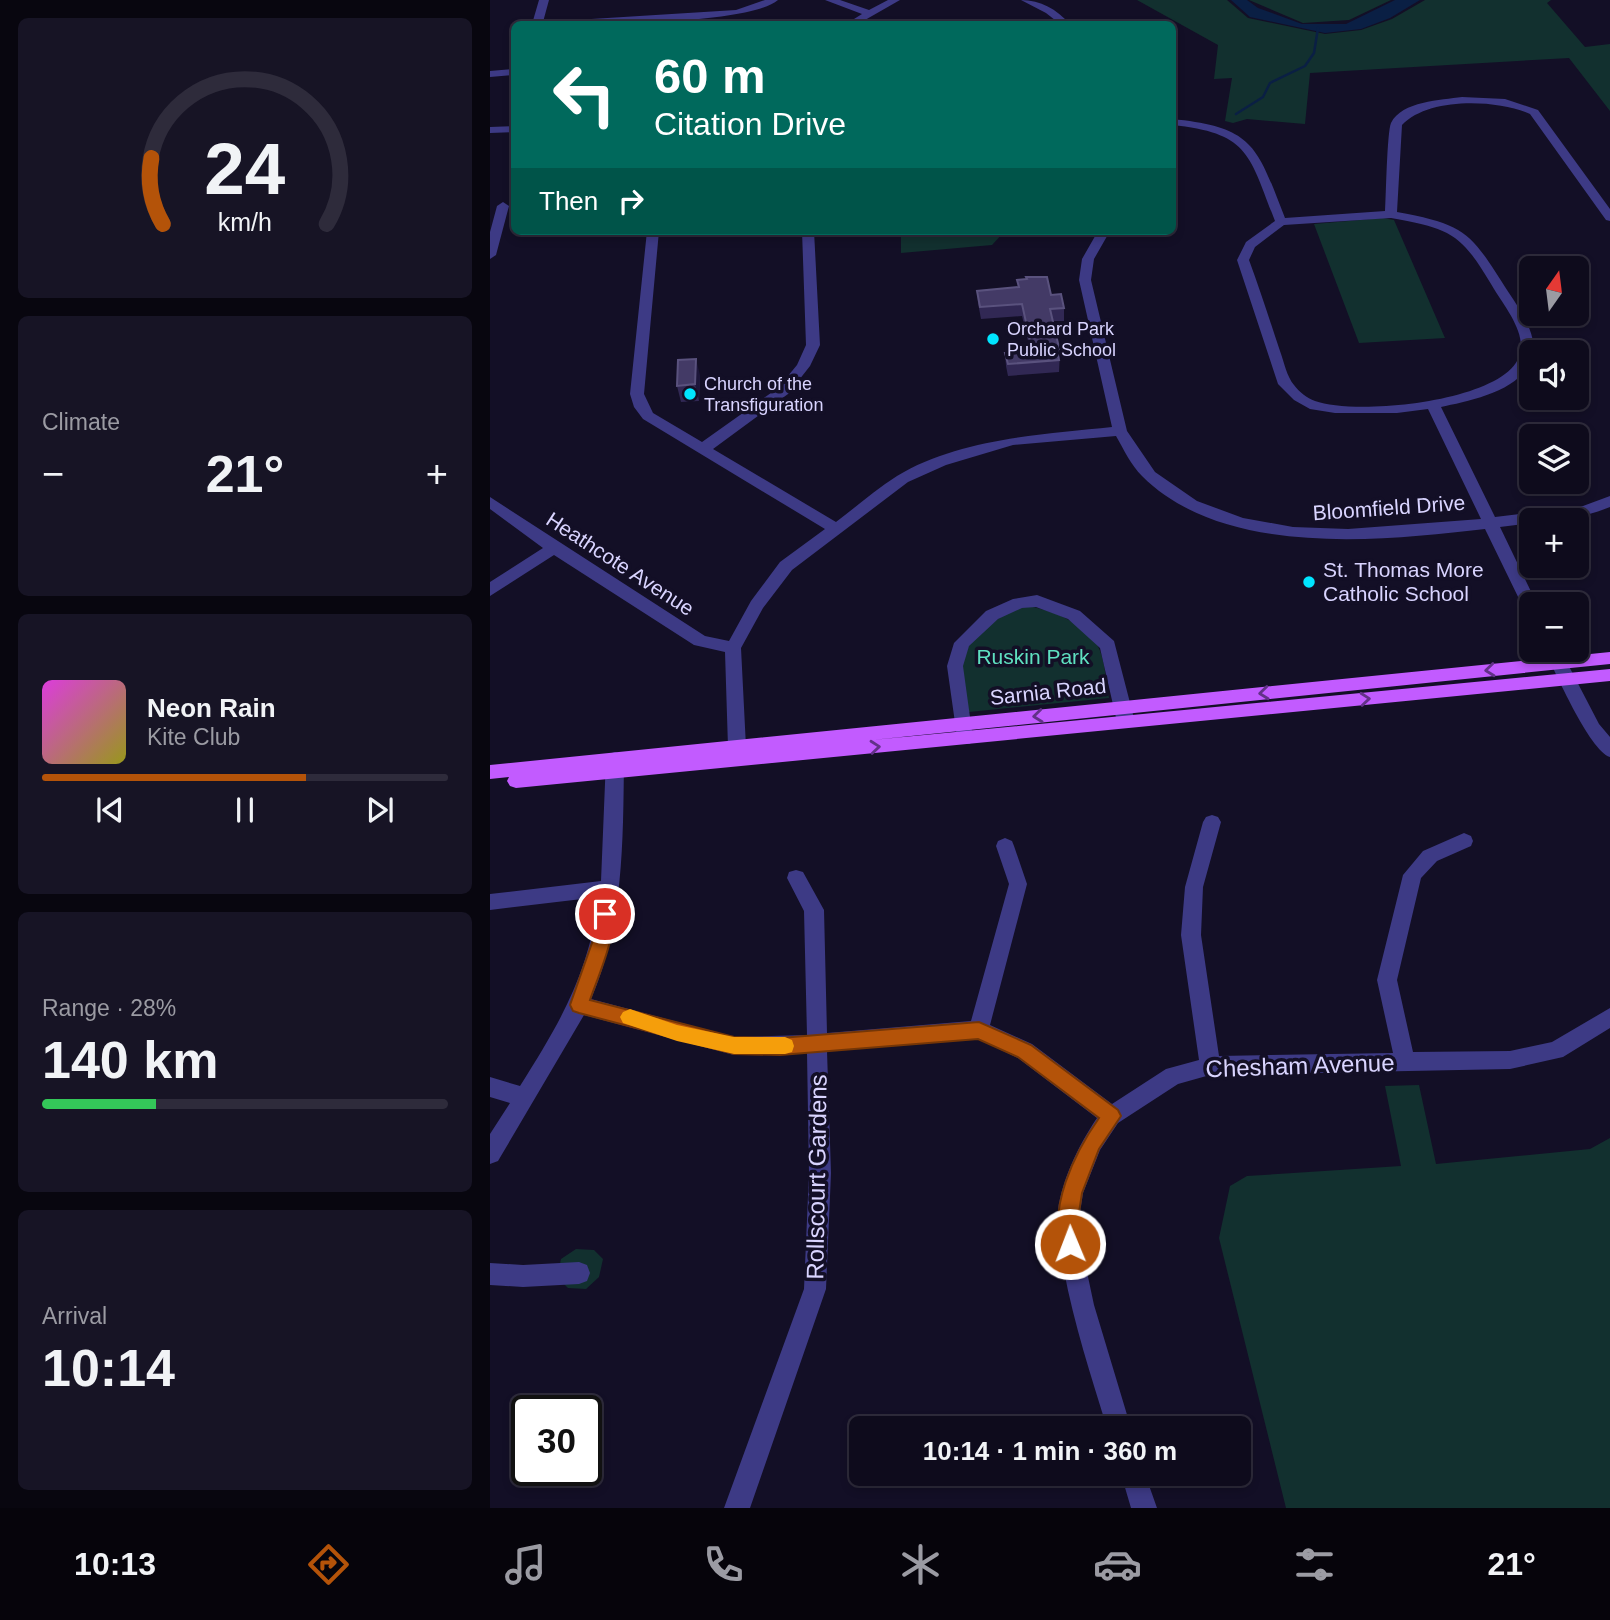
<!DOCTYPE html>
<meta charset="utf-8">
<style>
body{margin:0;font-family:Helvetica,sans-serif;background:#171425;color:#f1f3f6;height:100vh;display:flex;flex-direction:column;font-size:26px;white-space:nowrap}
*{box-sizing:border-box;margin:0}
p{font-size:23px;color:#9b9ba3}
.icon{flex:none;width:38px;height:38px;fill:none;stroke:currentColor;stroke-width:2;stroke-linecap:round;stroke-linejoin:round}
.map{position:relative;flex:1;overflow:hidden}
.drawer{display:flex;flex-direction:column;gap:18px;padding:18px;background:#08060f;width:490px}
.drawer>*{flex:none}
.top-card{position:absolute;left:21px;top:21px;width:665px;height:214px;border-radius:10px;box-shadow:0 4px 10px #0003,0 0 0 2px #2e2b3b;background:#00695c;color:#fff;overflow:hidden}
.needle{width:46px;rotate:14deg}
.tools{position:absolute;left:1029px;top:256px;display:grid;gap:14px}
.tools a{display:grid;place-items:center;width:70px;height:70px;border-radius:10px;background:#0e0b1c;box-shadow:0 4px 10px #0003,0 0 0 2px #2e2b3b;font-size:35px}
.speed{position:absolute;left:21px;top:1395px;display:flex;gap:14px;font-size:35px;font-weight:700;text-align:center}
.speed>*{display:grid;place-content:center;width:91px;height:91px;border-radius:50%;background:#0e0b1c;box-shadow:0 4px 10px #0003,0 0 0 2px #2e2b3b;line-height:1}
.speed .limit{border:4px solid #111;border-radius:10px;background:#fff;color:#111}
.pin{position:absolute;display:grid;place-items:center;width:60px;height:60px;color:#fff;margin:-30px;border:4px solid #fff;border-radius:50%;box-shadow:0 2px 7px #0007}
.me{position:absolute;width:77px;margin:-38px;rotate:359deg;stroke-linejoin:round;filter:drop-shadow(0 0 5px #0008)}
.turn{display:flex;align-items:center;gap:24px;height:147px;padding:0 28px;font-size:32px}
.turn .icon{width:91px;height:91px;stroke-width:2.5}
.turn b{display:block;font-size:49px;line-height:60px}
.then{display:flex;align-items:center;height:66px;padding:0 28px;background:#0003;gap:14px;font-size:26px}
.big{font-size:52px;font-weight:800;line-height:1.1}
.drawer .card{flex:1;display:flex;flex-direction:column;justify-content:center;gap:10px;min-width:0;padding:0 24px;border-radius:10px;background:#171425}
.drawer .dial{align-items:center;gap:0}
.dial svg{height:182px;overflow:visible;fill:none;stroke:#2e2b3b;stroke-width:7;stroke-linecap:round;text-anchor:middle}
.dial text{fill:#f1f3f6;stroke:none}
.song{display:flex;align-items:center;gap:21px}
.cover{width:84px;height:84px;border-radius:10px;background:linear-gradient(135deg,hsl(300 70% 55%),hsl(60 70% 35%))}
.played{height:7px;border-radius:4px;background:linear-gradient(90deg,#b45309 65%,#2e2b3b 65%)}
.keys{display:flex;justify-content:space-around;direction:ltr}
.heat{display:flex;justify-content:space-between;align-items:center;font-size:38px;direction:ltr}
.charge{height:10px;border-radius:5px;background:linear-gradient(90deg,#34c759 28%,#2e2b3b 0)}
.trip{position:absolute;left:359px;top:1416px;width:402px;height:70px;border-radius:10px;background:#0e0b1c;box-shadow:0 4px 10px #0003,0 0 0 2px #2e2b3b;font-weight:800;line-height:70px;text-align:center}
.tabs{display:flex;height:112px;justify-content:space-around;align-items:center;background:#06040b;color:#9b9ba3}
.tabs .icon{width:49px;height:49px}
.tabs .selected{color:#b45309}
.tabs b{font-size:32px;color:#f1f3f6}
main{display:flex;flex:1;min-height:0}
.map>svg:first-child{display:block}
</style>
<main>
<section class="drawer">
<div class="card dial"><svg viewBox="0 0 100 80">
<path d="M14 69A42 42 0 1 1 86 69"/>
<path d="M14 69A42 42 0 0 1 9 40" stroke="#b45309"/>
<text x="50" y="56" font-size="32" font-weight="700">24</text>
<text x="50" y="72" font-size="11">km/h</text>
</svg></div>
<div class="card"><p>Climate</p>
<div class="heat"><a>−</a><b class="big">21°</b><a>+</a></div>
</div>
<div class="card">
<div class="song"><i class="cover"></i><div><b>Neon Rain</b><p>Kite Club</p></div></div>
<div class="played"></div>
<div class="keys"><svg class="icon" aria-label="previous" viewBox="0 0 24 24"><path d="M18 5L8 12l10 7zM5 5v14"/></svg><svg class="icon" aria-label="pause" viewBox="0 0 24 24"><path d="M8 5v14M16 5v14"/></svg><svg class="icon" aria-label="next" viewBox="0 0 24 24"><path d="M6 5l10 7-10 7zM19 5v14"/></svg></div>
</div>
<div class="card"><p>Range · 28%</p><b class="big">140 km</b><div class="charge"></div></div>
<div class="card"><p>Arrival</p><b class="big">10:14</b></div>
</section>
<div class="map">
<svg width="1120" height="1508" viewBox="0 0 1120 1508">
<rect width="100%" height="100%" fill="#130f26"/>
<path fill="#12302f" d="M647 0H737L758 18 835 34 871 30 902 19 935 0H1061L1057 3 1095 47 1120 44V111L1079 58 820 73 815 124 757 119 743 123 735 121 742 78 724 79 728 45Z
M759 0H901L859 20 813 23Z
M893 218 904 220 955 338 869 343 824 224Z
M411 231H515L502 245 411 253Z
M543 607C566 612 592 623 606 643 615 656 616 682 619 698L479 712C474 697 469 679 471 662 474 643 509 615 526 609 531 607 538 607 543 607Z
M929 1085 946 1164 1100 1149 1120 1138V1508H796L729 1238 740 1186 757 1176 911 1166 895 1086Z
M86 1249 104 1250 113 1259 109 1277 96 1289 78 1288 67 1277 71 1259Z"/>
<path fill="#0a1f44" d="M741 0H757L768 8 812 24H856L905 0H930L900 18 871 29 835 33 760 17Z"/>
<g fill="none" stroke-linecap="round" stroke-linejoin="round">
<path stroke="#0a1f44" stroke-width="2.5" d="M746 114 773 97 780 83 815 66 824 53 828 28"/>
<path fill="#3d3a85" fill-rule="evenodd" d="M49 0H59L53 22 246 10 275 0H288C257 26 89 24 42 24Z
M335 0H350L379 10 398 0H410L368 24H356L372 14Z
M531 0C551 0 566 9 580 24H570L556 13Z
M24 69V75L0 77V71Z
M972 97 1015 99 1048 110 1120 209V221L1116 220 1040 114C1007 99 938 97 912 125L907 212C979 225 981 234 1019 293 1031 311 1044 330 1044 352H1041C1041 389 980 401 951 407L1005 517 1093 506 1120 496V507C1093 518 1070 520 1041 520V523L1010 527 1047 604H1041V613L1033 607 995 529C891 541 734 558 652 476 641 465 634 450 626 436L523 445 456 465 418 482 302 570 273 608 251 648 256 747 253 752H241L238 747 235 652 204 645 64 555 0 596V582L53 548 0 509V497L215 636 239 641 261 601 290 562 335 529 153 419 144 407 140 394 157 231H169L154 394 163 413 212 442 288 388 307 365 316 345 312 231H324L330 345 320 366 298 394 223 449 346 522C366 507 385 490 407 476 468 439 553 434 622 427L589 280 592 259 608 231H620L604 259 601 280 637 431 665 472 707 501 753 518 803 527 858 529 991 519 938 409 907 413H845L820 409 804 400 788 384 747 260 756 242 785 221C759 155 760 133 682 125V119C765 127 767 147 795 218L895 211C896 196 897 132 901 123 912 101 951 100 972 97ZM901 218C964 229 972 235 1004 289 1015 307 1038 335 1029 357 1012 402 866 416 825 401 817 398 809 392 804 385 797 377 794 362 790 351 780 321 770 290 759 260L765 247 794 225Z
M24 126V132L0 133V127Z
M13 202 19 206 6 255 0 259V232L7 206Z
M547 595 590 611 624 641 645 722 642 727H630L627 722 610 648 578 619 546 607 532 608 508 619 479 646 473 666 483 739 480 744H468L457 666 464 643 496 611 523 599Z
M1054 649H1070L1109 724 1120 737V757C1099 750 1065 671 1054 649Z
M125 752 131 754 134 759C133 840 134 924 101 999L244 1037 317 1035 314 911 297 878 299 872 306 870 313 872 334 910 337 1033 481 1021 519 884 506 846 508 841 515 838 522 841 524 846 537 884 500 1025 542 1044 622 1104 676 1069 709 1060 691 935 695 887 713 822 716 817 722 815 728 817 731 822 713 887 711 935 729 1056 903 1053 887 980 913 875 933 851 974 833 981 836 983 841 981 846 947 861 931 878 907 980 923 1052 1020 1051 1062 1042 1120 1008V1028L1073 1057 1020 1069 720 1075 688 1084 628 1123 610 1150 593 1193 589 1219 591 1244 604 1305 641 1428H617C601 1376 584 1324 574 1271 571 1254 566 1235 567 1218 570 1183 588 1146 607 1118L528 1058 488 1039 337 1051 341 1173 336 1289 260 1508H234L314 1289 319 1173 317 1053 244 1055 94 1015 8 1161 0 1164V1134L20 1103 0 1097V1077L30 1086C71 1021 98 975 109 897L0 910V894L111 881 116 759 119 754Z
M89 1262 97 1265 100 1273 97 1281 89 1284 33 1287 0 1285V1263L33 1265Z
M631 1474H655L667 1508H641Z"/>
<path fill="#c25bff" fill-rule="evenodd" d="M1120 652V664L382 740 1120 669V681L26 788 20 786 17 781 19 777 0 779V765Z"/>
</g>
<path fill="#312854" d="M527 280 561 295 574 308V321H563L570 352 569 372 518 376 516 366 515 353H524V346L539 345 532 316 491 319 488 303 487 291 528 288Z
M210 375 209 401 191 402 187 386Z"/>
<path fill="#1d163a" d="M206 359 210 375 209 401 205 384Z"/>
<path fill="#433a66" stroke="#5a527e" stroke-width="2" d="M536 277H557L561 295 571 294 574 308 560 309 570 352H567L569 360 518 364 515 353H525L524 346 541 345 532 304 490 307 487 291 529 287 527 280 537 279Z
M206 359 205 384 187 386 188 360Z"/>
<defs><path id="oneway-chevron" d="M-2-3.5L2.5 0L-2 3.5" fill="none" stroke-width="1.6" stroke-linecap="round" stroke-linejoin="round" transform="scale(1.75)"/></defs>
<g stroke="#623188">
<use href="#oneway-chevron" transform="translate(1000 670) rotate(174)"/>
<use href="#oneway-chevron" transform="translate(774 693) rotate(174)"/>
<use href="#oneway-chevron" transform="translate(875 699) rotate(-5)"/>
<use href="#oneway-chevron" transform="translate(548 716) rotate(174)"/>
<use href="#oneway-chevron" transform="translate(385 747) rotate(-5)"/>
</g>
<path fill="#b45309" stroke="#753606" stroke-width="2" d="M115 907 121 909C130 928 107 979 100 1000L244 1037 290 1038 489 1022 541 1045 628 1110 631 1116 609 1149 592 1193 588 1219 590 1244 587 1252 580 1255 573 1252C556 1210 585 1152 609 1118L528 1057 488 1039 290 1055 244 1054 89 1013 83 1011 80 1005 103 940 109 909Z"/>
<path fill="#f59e0b" d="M140 1009 187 1025 244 1037H295L302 1040 304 1046 302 1052 295 1054H244L187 1041 133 1023 130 1017 133 1012Z"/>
<g fill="#00e5ff" stroke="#130f26" stroke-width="2.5">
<circle cx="503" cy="339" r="7"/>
<circle cx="200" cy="394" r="7"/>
<circle cx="819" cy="582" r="7"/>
</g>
<g text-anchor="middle" stroke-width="7" stroke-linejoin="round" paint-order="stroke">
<g font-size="18" fill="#d9d4ff" stroke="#130f26" text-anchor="start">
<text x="517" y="335">Orchard Park<tspan x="517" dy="21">Public School</tspan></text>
<text x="214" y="390">Church of the<tspan x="214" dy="21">Transfiguration</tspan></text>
</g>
<g font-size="21" fill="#d9d4ff" stroke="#130f26">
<text transform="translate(899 508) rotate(-4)" y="7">Bloomfield Drive</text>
<text transform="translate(130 564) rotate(33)" y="7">Heathcote Avenue</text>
<text transform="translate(558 692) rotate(-6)" y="7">Sarnia Road</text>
</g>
<g font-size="21" fill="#d9d4ff" stroke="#130f26" text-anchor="start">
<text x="833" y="577">St. Thomas More<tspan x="833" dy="24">Catholic School</tspan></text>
</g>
<g font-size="21" fill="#5fe0c0" stroke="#130f26">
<text x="543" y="664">Ruskin Park</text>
</g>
<g font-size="24" fill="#d9d4ff" stroke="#130f26">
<text transform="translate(810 1066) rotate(-2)" y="8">Chesham Avenue</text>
<text transform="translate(327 1177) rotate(-89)" y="8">Rollscourt Gardens</text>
</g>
</g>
</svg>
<div class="tools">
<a><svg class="needle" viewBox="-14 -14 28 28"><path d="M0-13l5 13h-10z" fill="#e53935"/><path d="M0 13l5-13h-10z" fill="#9b9ba3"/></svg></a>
<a><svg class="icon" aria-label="sound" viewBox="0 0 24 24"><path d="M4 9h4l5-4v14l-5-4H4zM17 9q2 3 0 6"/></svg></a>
<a><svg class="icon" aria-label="layers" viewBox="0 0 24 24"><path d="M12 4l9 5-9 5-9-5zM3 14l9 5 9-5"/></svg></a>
<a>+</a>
<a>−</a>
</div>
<div class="speed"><div class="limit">30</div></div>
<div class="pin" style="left:115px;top:914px;background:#d93025"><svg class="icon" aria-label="arrive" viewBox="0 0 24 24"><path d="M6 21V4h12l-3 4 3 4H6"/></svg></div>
<svg class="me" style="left:580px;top:1244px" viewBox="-20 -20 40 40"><circle r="17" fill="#b45309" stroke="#fff" stroke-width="3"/><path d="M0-11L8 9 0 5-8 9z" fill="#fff"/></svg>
<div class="trip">10:14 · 1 min · 360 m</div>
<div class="top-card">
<div class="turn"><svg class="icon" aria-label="left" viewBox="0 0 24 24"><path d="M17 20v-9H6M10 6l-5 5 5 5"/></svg><div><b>60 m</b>Citation Drive</div></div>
<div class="then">Then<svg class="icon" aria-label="right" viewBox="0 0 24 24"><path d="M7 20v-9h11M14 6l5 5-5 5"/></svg></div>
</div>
</div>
</main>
<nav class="tabs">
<b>10:13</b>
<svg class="icon selected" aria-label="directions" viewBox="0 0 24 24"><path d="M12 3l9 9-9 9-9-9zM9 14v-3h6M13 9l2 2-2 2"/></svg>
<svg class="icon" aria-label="music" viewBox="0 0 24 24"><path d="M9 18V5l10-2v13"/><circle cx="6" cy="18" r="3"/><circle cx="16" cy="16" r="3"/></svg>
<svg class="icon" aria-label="phone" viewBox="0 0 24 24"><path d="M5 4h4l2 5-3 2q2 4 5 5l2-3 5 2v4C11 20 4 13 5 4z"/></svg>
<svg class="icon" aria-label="climate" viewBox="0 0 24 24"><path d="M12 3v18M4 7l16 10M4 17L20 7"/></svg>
<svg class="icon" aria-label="car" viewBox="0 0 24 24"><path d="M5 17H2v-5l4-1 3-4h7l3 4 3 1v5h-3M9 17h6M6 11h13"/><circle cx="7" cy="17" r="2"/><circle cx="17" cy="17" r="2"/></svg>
<svg class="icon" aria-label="filters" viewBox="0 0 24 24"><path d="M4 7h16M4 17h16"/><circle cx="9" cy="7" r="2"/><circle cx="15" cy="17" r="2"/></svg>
<b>21°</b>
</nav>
